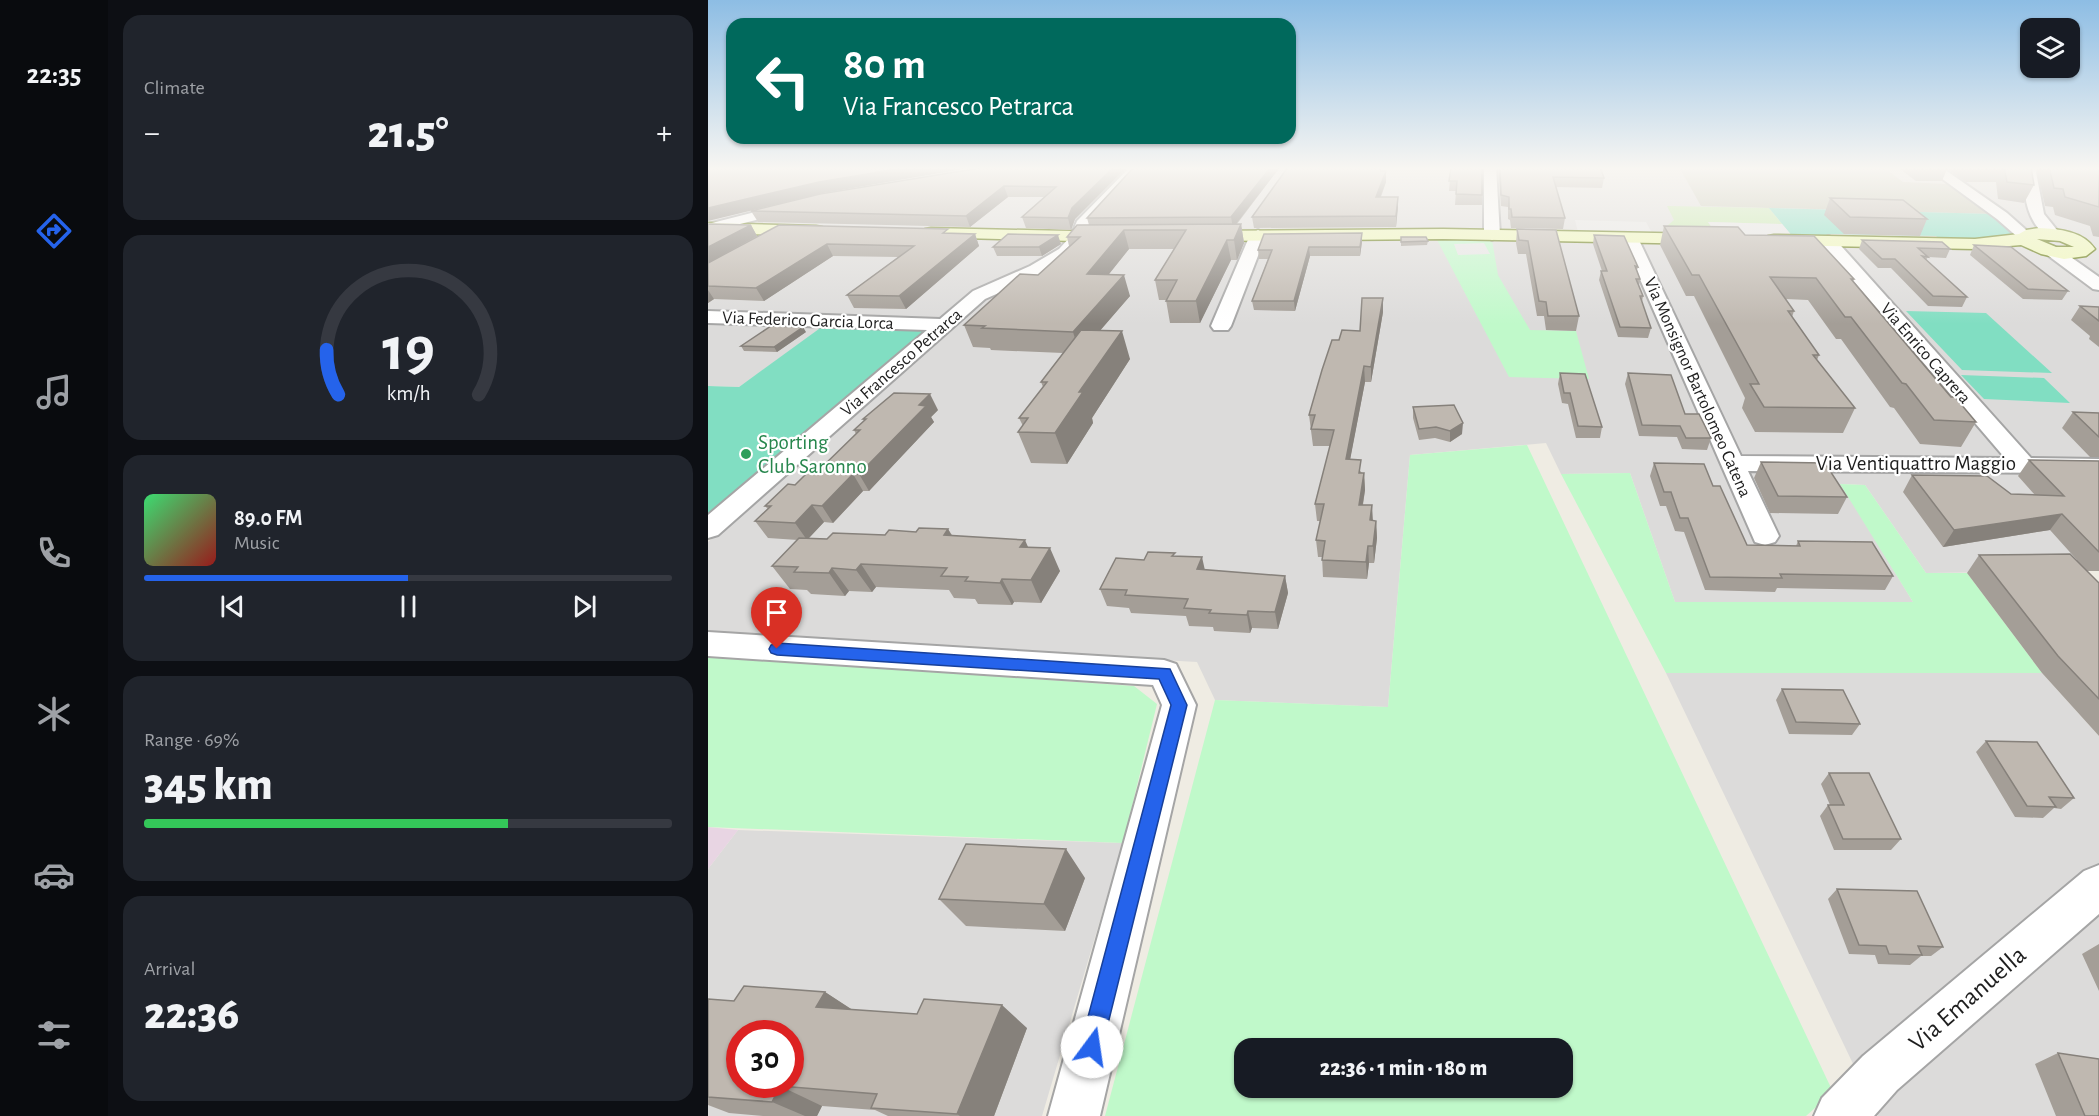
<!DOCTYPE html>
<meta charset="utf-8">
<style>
body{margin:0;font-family:"Alegreya Sans",sans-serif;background:#20242c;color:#f1f3f6;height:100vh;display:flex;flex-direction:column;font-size:22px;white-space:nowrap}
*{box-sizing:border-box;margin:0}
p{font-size:20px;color:#9ea1a6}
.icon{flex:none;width:33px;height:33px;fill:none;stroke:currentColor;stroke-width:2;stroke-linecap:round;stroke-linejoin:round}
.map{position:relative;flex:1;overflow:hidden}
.panel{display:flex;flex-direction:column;gap:15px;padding:15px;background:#0d0f14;width:600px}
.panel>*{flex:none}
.banner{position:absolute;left:18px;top:18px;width:570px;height:126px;border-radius:18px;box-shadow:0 2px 4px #0004;background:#00695c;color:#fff;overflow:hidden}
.buttons{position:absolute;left:1312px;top:18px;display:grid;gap:12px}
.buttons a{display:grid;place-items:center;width:60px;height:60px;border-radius:12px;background:#171b24;box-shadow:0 2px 4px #0004;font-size:30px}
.speed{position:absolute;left:18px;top:1020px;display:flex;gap:12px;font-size:30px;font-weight:700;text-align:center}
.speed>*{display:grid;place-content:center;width:78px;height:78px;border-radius:50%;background:#171b24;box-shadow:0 2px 4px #0004;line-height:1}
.speed .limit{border:9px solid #d22;background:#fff;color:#111}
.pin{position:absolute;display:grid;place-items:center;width:51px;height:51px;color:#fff;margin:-62px -26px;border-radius:50% 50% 50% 0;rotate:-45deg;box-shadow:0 0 6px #0007}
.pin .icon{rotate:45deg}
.me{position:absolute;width:66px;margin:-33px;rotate:14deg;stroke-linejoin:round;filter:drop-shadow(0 0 4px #0008)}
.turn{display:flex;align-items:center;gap:21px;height:126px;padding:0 18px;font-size:27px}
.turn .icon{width:78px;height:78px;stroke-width:2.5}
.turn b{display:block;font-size:42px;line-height:51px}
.big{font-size:45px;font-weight:800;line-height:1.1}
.panel .card{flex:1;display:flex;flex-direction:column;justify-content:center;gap:9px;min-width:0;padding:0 21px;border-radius:18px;background:#20242c}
.panel .dial{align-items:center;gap:0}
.dial svg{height:156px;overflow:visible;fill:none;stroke:#363941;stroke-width:7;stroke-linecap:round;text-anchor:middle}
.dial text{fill:#f1f3f6;stroke:none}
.song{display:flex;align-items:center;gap:18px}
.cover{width:72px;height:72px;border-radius:9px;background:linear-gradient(135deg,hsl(140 70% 55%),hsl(0 70% 35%))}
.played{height:6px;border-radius:3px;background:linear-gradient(90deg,#2563eb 50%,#363941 50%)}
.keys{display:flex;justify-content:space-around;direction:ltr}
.heat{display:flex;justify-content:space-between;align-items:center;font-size:33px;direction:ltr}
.charge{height:9px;border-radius:4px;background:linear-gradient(90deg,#34c759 69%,#363941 0)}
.trip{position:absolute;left:526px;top:1038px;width:339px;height:60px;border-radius:18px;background:#171b24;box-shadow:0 2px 4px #0004;font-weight:800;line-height:60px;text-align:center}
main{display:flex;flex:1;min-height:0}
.tab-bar{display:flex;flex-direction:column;width:108px;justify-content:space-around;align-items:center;background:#090b0e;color:#9ea1a6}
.tab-bar .icon{width:42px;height:42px}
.tab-bar .active{color:#2563eb}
.tab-bar b{font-size:27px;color:#f1f3f6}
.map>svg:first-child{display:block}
</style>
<main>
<nav class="tab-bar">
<b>22:35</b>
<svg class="icon active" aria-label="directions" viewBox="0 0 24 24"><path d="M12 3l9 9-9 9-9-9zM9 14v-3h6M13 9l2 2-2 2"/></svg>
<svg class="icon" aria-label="music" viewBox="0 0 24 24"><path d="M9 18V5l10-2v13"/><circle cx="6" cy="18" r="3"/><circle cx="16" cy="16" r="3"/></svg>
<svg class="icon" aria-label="phone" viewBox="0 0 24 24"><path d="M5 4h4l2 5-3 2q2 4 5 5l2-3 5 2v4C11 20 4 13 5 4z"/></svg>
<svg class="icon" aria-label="climate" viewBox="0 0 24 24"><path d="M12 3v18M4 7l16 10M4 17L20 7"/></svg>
<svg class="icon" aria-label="car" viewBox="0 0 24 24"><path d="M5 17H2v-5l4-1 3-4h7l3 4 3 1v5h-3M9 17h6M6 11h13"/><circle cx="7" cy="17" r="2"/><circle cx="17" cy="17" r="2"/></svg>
<svg class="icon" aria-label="filters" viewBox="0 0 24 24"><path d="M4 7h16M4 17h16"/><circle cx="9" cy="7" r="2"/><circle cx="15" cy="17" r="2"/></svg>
</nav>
<section class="panel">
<div class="card"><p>Climate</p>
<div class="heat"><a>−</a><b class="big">21.5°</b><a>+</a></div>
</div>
<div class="card dial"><svg viewBox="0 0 100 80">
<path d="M14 69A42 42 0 1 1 86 69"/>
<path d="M14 69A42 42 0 0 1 8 46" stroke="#2563eb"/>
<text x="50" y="56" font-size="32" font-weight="700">19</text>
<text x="50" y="72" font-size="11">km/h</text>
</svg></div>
<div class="card">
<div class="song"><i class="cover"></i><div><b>89.0 FM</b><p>Music</p></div></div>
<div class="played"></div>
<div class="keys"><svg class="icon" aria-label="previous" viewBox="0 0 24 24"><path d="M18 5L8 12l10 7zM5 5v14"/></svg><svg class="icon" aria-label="pause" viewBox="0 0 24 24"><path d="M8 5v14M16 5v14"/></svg><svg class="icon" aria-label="next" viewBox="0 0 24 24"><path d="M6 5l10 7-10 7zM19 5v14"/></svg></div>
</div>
<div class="card"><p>Range · 69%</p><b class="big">345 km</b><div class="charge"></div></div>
<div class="card"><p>Arrival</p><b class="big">22:36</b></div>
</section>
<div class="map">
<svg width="1391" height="1116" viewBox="0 0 1391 1116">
<rect width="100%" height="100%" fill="#efece3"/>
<path fill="#dcdbda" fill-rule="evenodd" d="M0 167H1391V514L1378 571 1218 573 1157 485 1133 484 1205 602H967L922 473 853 474 838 443 702 455 680 707 507 700 489 662 0 634V542L245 322 129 317 31 387 0 386Z
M958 673H1334L1391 736V1116H1170Z
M30 830 415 843 334 1116H0V869ZM32 1034H82V1084H32Z"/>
<path fill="#e8d5e3" d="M0 827 30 830 0 869Z"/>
<path fill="#c1c3af" d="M971 167H1175L1195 182 1240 184 1285 214 993 206Z"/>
<path fill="#c3e9a9" d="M959 206 1061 208 1074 224 1000 222 1009 235 959 226 966 220Z"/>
<path fill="#c0f9ca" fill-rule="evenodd" d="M728 238 784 240 790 275 822 330 868 331 881 379 801 377Z
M819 445 1125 1092 1098 1116H397L507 700 680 707 702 455ZM537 1048H855V1088H537Z
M922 473 967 602H1205L1132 484 1157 485 1218 573H1259L1334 673H958L853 474Z
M0 656 426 686 449 704 415 843 0 827Z"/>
<path fill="#81dec2" d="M1061 208 1285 214 1307 231 1306 236 1299 239 1233 240 1228 236 1122 234 1124 237H1085Z
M1198 311 1278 313 1344 373 1254 370Z
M115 326 218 330 0 520V386L31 387Z
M1253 375 1336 378 1362 403 1276 399Z"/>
<path fill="#e6e6e6" d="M867 220 938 222 944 233 870 232Z
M1000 222 1074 224 1085 237 1009 235Z
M776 243 782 254 750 255 746 244Z"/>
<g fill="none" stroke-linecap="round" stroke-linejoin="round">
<g stroke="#a5a5a5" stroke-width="4">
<path id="street" d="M422 167H436L381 225 378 237 363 255 334 274 277 299 10 535 0 538V515L219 330 0 323V311L232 319 265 291 322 266 351 249 363 236 369 221Z
M776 167H788L792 235 784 240 776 235Z
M1218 167H1233L1299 213 1326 237 1323 240H1313L1289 219Z
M1315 167H1327L1336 214 1353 235 1350 238H1340C1317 220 1316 194 1315 167Z
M83 203 88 204 90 207 88 210 0 232V224Z
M550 230 558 235 523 326 520 330H506L503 326 542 235Z
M922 233 930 238 1033 456 1297 458 1114 244 1112 241 1120 236 1126 238 1323 458 1391 459V473L1040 471 1071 536 1067 542 1057 545 1047 542 914 238Z
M1344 246 1350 248 1391 277V290L1385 289 1338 254 1336 251 1338 248Z
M0 632 456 660 468 664 488 705 392 1116H340L454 705 445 685 0 656Z
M1391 865V914L1189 1090 1166 1116H1106L1114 1098 1155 1056 1376 871Z"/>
</g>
<g stroke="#5e7405" stroke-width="3">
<path id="secondary" d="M0 223 108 226 114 227 117 231 114 235 108 236 0 233Z
M223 228 405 232 411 233 414 237 411 241 405 242 217 237 214 233 217 229Z
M1331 228C1351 229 1375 231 1387 249L1378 256 1356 259 1333 254 1313 245 1267 249 1066 245 1060 244 1057 240 1060 236 1066 235 1267 239 1311 234 1318 230ZM1329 239 1352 241 1366 247H1348Z
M735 229 999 234 1005 235 1008 239 1005 243 999 244 735 239 490 241 484 240 481 236 484 232 490 231Z"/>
</g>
<use href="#street" fill="#fff" fill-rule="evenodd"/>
<use href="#secondary" fill="#f0f9b7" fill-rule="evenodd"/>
</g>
<path fill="#a49e97" d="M419 167 367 219 363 230 318 228 314 217 336 197H300L262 227 50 222 43 211Z
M572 167 529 224H533L536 243 529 260H523L492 323H462L458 300H451L447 280 466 249H421L401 274 422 296 392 330 422 359 384 418 385 423 359 464 323 463 310 432 315 426 311 418 335 387 333 382 355 353 283 350 282 348 265 347 256 325 330 275 361 246 359 237 381 225 379 218Z
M743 167 774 195V205H747L748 191H741Z
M790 167H892L896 178 894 188 848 187 857 218 855 229 803 228 802 220 800 219V207L793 206Z
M1189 167H1323L1326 185 1316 203 1290 199 1288 182H1258L1239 169 1234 181H1208Z
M1328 167H1391V237L1385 236 1382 226 1347 215 1345 207 1337 206Z
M673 171H678V182L673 197H690L688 227 546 228 544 217Z
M1122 198 1219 219 1212 236 1136 234 1116 215Z
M0 224 43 225 49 236 242 233 267 234 271 246 198 309 146 308 139 295 190 257 125 256 56 301 6 299 0 303Z
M956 226 1037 235 1146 279 1145 282 1243 397 1268 422 1253 447 1212 444 1186 408 1182 407 1133 339H1128L1100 300 1078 299 1086 311 1084 317 1111 355 1109 360 1147 408 1135 433 1047 432 1034 408 1037 398 986 296H978L952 245Z
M809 229 848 230 871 316 868 331 838 330 836 316H829L818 254H810L808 243Z
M886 235 930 267 929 270 932 279 931 286 935 296 934 302 943 328 940 338 910 337 891 280 893 271H894L885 244Z
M693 237 720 241 719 245 693 246Z
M1154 240 1242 249 1238 258 1220 257 1218 260 1259 297 1254 307 1220 306 1183 268H1170L1151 249Z
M654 242 652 256H602L587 311 546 310 544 301 560 259H551L550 250Z
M353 244 334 256H289L285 247Z
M1266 245 1360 291 1354 300 1315 299 1262 255Z
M675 298V312L663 382H657L642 459 654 473H656L657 490 655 505 665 521H668L669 538 666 563H661L659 579 615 577 614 557H610L608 540 612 521H609L607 504 622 446H605L601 415 631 340 652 331Z
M1372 306 1391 307V347L1381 339 1382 336 1363 320Z
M98 332 69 352 36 351 33 346Z
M852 373 894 427 892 438H868L860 404 854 403 850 384Z
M920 373 977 414 1003 438 999 450 974 449 969 437 931 436 917 384Z
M705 407 754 434 742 442 727 438 711 440 705 418Z
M230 410 223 417 226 422 161 491H155L125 523 116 522 101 538 119 539 177 535 240 529 244 535 320 547 352 571 333 603 306 602 304 605 270 604 267 599 246 598 241 590 168 587 164 592 141 591 137 596 103 594 99 590 82 589 64 566 90 540 60 538 47 521 60 509 57 506 87 485 110 471 148 434 146 430 156 421 155 419Z
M1365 412 1391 413V457H1382L1354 428Z
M1321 460 1391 461V571H1379L1391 583V736L1334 673 1259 573 1271 555 1369 560 1342 530 1235 547 1195 492 1204 475 1303 494 1327 495 1310 476Z
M1053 462 1139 497 1130 514 1062 513 1046 478Z
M946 463 1005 486 1039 545 1088 546 1090 541 1185 576 1177 590 1069 588 1067 592 997 590 976 532 967 531 958 506H952L942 476Z
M468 556 497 570 577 576 580 593 570 629 544 628 542 633 506 631 505 627 481 626 478 616 423 613 421 608 399 606 392 589 436 560Z
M1074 689 1152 724 1144 735 1081 734 1068 700Z
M1278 741 1366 798 1353 809 1346 808 1335 818 1307 817 1268 752Z
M1121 773 1193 839 1183 850H1126L1112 816 1120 805H1122L1113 784Z
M377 878 357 931 258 926 231 899Z
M1129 889 1235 947 1223 956H1213L1202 965 1170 964 1167 955 1141 954 1120 899Z
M1391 944V991L1374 954Z
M117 992 144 1010 319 1028 286 1116H180L167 1110 114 1106 109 1116H55L21 1113 0 1105V999L26 1001Z
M1350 1053 1391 1116H1348L1327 1064Z"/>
<path fill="#86817b" d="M201 167H267L116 193 0 221V208L111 182Z
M406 167H419L367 219 363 230 360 218 364 208Z
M563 167H572L525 228 523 217Z
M678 171V182L668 208V197Z
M296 186 300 197 262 227 258 216Z
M690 197V208L688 227V216Z
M533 224 536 243 529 260 526 240Z
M43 225 49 236 0 263V247Z
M416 230 421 249 385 294 379 274Z
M654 233V242L652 256V247Z
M267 234 271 246 198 309 191 296Z
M350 235 353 244 334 256 331 247Z
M519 240 523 260 492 323 488 301Z
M119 244 125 256 56 301 48 288Z
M601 247 602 256 587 311 586 301Z
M416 275 422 296 372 354 365 332Z
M0 290 6 299 0 303Z
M675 298V312L663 382V367Z
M95 327 98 332 69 352 66 347Z
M414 331 422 359 384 418 385 423 359 464 347 433 371 392Z
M656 366 657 382 639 476 638 459Z
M222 394 230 410 223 417 226 422 161 491 151 474 211 405Z
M755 423 754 434 742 442V431Z
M656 473 657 490 652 521 651 505Z
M145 474 155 491 125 523 114 506Z
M104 505 116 522 99 540 87 523Z
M664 505 665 522 662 520Z
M1354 514 1342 530 1235 547 1246 530Z
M668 521 669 538 666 563 665 546Z
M240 529 252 551 236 535Z
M317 540 327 563 312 547Z
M660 546 661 563 659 579 658 562Z
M342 548 352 571 333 603 323 580Z
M494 557 498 575 489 569Z
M153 564 168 587 164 592 148 570Z
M124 568 141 591 137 596 121 573Z
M577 576 580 593 570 629 567 612Z
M294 579 306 602 304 605 292 583Z
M540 611 544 628 542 633 539 615Z
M358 849 377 878 357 931 336 904Z
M117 992 154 1016 108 1007Z
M294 1005 319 1028 286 1116H252L249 1114Z
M72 1086 114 1106 109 1116H97L64 1102Z"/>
<path fill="#bfb8b0" stroke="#86817b" stroke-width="1.5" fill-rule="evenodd" d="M0 167H201L111 182 0 208Z
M278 167H406L364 208 360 218 314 217 348 187 296 186 258 216 43 211 112 194Z
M426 167H563L523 217 379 218Z
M580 167H672L673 171H678L668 197H690L688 216 544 217Z
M743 167H774V195L748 194 749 181H741Z
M792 167H892L896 178 845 177 857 218 804 217 803 209H801V197L793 195Z
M1296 167H1323L1326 185 1299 182Z
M1341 167H1391V207L1357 197 1355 189 1346 188Z
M1122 198 1195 200 1219 219 1142 217Z
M0 224 43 225 0 247Z
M533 224 526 240H519L488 301H458L469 280H447L478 230H416L379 274 416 275 365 332 274 328 277 326 256 325 312 274 330 275 372 237H359L369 225Z
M71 225 240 229 235 233 267 234 191 296 139 295 206 246 119 244 48 288 0 286V263Z
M956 226 1030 227 1037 235 1106 236 1146 279H1143L1243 397H1247L1268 422 1226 420 1198 384 1194 383 1143 317H1137L1108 278 1062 277 1086 311H1080L1111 355H1105L1147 408 1056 407 1042 384H1051L991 275H984Z
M809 229 848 230 871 316H840L838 302 831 301 820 241 811 240Z
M654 233 652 247H601L586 301H544L564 250H550L556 234Z
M300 234 350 235 331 247H285Z
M886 235 916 236 930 267 927 266 932 279H928L935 296H932L943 328 912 327 893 271H899Z
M693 237H718L720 241 693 242Z
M1154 240 1234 242 1242 249 1210 248 1220 257 1214 256 1259 297 1225 296 1187 259H1174Z
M1266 245 1303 247 1360 291 1320 289Z
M654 298H675L663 367 656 366 638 459 653 460 651 473H656L651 505H664L662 520 668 521 665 546H660L658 562 614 560 617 541 608 540 616 504H607L626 430 603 429 607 415H601L614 370 624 340H631L634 330 652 331Z
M1372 306 1391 307V321Z
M63 326 95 327 66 347 33 346Z
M373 330 414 331 371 392H375L347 433 310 432 320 418H311L339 382H333Z
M852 373 877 374 894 427 870 426 862 393H856Z
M920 373 963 375 977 414H991L1003 438H978L972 426 934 425Z
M186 393 222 394 211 405 218 406 151 474H145L114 506 104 505 87 523 47 521 63 506H57L80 484 87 485 101 471H110L152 430H146L158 419H155Z
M746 405 755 423 742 431 728 427 711 429 705 407Z
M1365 412 1391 413V437Z
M1321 460 1391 461V552L1354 514 1246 530 1204 475 1279 476 1303 494 1356 496Z
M1053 462 1117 463 1139 497 1070 496Z
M946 463 996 464 1005 486H1012L1039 545 1092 546 1090 541 1164 542 1185 576 1072 574 1074 578 1002 577 980 518H972L963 492H956Z
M211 528 240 529 236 535 317 540 312 547 342 548 323 580 294 579 292 583 257 581 260 577 233 576 239 568 153 564 148 570 124 568 121 573 86 572 90 567 64 566 91 538 119 539 125 533 177 535 181 530 208 532Z
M440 552 467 553 464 556 494 557 489 569 577 576 567 612 540 611 539 615 501 613 503 610 476 608 480 599 417 595 419 590 392 589 408 558 436 560Z
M1362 554 1391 583V699L1350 656 1271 555Z
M1074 689 1135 690 1152 724 1088 722Z
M1278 741 1329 742 1366 798 1341 797 1348 807 1319 806Z
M1121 773H1161L1193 839H1135L1120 805H1136Z
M258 844 358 849 336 904 231 899Z
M1129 889 1209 891 1235 947 1210 946 1214 955 1181 954 1178 946 1151 945Z
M36 986 117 992 108 1007 209 1014 216 999 294 1005 249 1114 163 1108 169 1094 72 1086 64 1102 0 1097V999L26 1001ZM32 1034H82V1084H32Z
M1350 1053 1391 1059V1116H1377Z"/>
<linearGradient id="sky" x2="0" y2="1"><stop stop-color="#8dbde4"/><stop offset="0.52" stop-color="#f8f6f2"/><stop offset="1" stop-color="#f8f6f2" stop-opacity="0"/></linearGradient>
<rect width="1391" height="324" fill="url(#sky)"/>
<path fill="#2563eb" stroke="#184099" stroke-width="1.5" d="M69 643 462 669 479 705 392 1056 384 1059 376 1056 372 1047 463 705 451 679 69 655 63 653 61 649 63 645Z"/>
<circle fill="#2e9e5b" stroke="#fff" stroke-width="2" cx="38" cy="454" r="6"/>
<g text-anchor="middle" stroke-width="4.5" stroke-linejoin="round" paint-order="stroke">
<g font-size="18" fill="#1e1e1e" stroke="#fff">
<text transform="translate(100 320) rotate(2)" y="6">Via Federico Garcia Lorca</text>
<text transform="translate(1218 353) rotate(49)" y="6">Via Enrico Caprera</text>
<text transform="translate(193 362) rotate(-41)" y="6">Via Francesco Petrarca</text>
<text transform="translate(990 387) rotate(66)" y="6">Via Monsignor Bartolomeo Catena</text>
</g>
<g font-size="21" fill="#27864d" stroke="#fff" text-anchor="start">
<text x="50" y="449">Sporting<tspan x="50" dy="24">Club Saronno</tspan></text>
</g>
<g font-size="21" fill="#1e1e1e" stroke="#fff">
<text x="1208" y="470">Via Ventiquattro Maggio</text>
</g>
<g font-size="26" fill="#1e1e1e" stroke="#fff">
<text transform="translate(1259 998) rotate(-41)" y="9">Via Emanuella</text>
</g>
</g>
</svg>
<div class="buttons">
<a><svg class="icon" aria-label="layers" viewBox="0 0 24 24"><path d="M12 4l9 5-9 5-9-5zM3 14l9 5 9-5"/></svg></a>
</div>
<div class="speed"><div class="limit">30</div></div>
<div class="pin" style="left:69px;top:649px;background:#d93025"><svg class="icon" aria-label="arrive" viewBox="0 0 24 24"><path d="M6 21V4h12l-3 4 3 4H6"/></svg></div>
<svg class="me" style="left:384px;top:1047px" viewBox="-20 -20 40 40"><circle r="19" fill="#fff"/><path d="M0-13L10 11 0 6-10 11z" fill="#2563eb"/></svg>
<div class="trip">22:36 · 1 min · 180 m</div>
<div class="banner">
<div class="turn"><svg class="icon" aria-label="left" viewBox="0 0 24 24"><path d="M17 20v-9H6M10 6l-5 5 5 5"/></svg><div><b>80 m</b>Via Francesco Petrarca</div></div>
</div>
</div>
</main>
